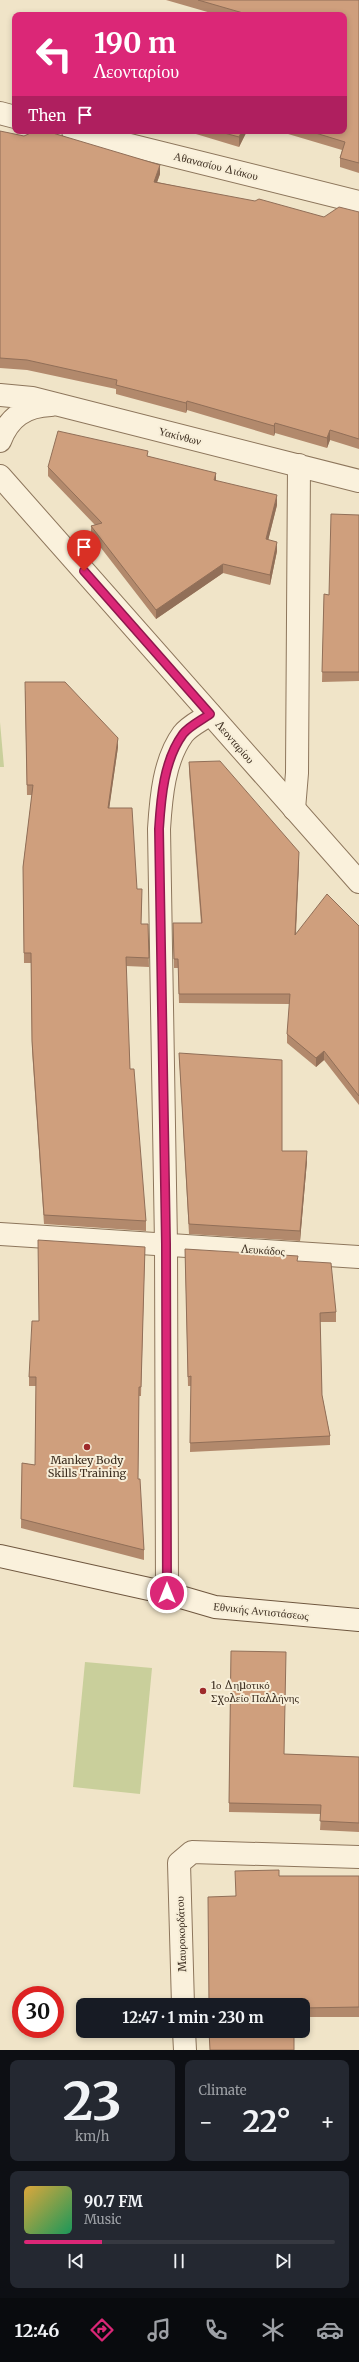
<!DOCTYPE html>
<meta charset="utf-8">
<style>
body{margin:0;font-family:Merriweather,serif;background:#242831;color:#f1f3f6;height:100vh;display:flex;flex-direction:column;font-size:15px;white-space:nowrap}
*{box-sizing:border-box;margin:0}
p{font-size:13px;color:#9ea1a6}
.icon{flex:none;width:22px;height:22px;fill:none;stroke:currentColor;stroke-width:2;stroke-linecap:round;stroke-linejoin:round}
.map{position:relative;height:2050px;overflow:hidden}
.details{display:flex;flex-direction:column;gap:10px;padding:10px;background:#0d0f14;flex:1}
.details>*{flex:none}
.top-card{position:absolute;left:12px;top:12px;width:335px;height:122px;border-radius:8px;box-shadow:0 2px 6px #0003;background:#db2777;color:#fff;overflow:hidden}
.speed{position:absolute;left:12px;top:1986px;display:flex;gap:8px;font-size:20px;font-weight:700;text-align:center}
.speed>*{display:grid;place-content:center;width:52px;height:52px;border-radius:50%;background:#171b24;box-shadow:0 2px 6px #0003;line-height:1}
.speed .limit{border:6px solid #d22;background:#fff;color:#111}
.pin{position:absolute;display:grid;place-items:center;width:34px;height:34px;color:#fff;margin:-41px -17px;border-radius:50% 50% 50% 0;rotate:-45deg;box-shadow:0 0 4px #0007}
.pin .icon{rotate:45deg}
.me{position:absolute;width:44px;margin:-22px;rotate:0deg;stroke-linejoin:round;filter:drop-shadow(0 0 3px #0008)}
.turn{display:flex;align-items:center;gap:14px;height:84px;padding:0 16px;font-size:18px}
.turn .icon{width:52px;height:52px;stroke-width:2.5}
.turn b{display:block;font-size:28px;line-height:34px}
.then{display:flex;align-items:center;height:38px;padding:0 16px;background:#0003;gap:8px;font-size:15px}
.big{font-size:30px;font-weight:700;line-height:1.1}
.details .tile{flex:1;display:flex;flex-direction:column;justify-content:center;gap:6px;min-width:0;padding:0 14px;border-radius:8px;background:#242831}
.details .dial{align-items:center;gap:0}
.dial b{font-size:52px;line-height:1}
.song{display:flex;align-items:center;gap:12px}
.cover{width:48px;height:48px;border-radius:6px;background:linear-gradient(135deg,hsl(40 70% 55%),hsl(150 70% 35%))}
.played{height:4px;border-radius:2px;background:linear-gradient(90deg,#db2777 25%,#363941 25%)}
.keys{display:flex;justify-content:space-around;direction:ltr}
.heat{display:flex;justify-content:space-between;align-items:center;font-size:22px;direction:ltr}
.details .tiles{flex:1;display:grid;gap:10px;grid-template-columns:1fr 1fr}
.tile:last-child{grid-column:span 2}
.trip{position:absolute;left:76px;top:1998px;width:234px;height:40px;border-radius:8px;background:#171b24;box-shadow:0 2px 6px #0003;font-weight:700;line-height:40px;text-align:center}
.tabs{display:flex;height:64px;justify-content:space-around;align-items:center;background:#090b0e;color:#9ea1a6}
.tabs .icon{width:28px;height:28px}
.tabs .selected{color:#db2777}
.tabs b{font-size:18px;color:#f1f3f6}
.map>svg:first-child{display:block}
</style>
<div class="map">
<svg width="359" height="2050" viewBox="0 0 359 2050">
<rect width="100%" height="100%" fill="#f0e4c8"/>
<path fill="#c9cf9b" d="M0 722 4 767H0Z
M85 1662 152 1668 140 1794 73 1787Z"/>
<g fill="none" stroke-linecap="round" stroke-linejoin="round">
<g stroke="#8d765c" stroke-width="24">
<path id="minor" d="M0 113 15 117
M73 131 359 202
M0 395 32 398 359 481
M0 441C9 417 25 406 51 405
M294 809 297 773 299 465
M0 1234 359 1257
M167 1593 166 1244 159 829C161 797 164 760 183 734 189 726 202 720 210 714
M183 2005 179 1863 192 1852 359 1857
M184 2031 185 2050"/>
</g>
<g stroke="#8d765c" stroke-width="24">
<path id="tertiary" d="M0 476 359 882"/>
</g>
<g stroke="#6f573f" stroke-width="24">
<path id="secondary" d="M0 1556 167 1593 215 1607 359 1620"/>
</g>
<use href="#minor" stroke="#faf1dc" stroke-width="22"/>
<use href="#tertiary" stroke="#faf1dc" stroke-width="22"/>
<use href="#secondary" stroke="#faf1dc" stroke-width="22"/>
</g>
<path fill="#b2896c" d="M166 0H359V173L340 167V158L342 150 278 131H344V15H218Z
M0 131 160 174 157 182 324 217 359 212V449L330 440 327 448 275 433 274 436 187 410 186 413 116 394V389L27 370 0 368Z
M186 131H247L239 147Z
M148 456 216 481 277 505 268 540 277 551 270 585 223 573 156 619 91 535V526L95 525 48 476V467Z
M359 515V681L322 682 324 594 329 595Z
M25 691 118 747 109 808 137 889 142 899 141 924H148L149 967 126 966 130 1069 146 1221V1231L44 1224 32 1050 31 963H24L23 867 32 795H27Z
M189 762 299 861 296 935 359 926V1105L324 1060 316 1067 287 1043V1034L290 1004 179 1003 178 968H174L173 923H201L189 771Z
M179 1053 282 1151 307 1161 300 1241 189 1234Z
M145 1247 141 1396H139L138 1479 144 1550V1560L21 1528 22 1463 35 1465 36 1386H29V1377L39 1321Z
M185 1249 298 1261 336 1312V1322H320L322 1395 330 1436V1445L190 1452 191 1386H188Z
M231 1651 284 1754 359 1757V1832L320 1830 321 1814 229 1812Z
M279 1876H359V2017H303V2005L235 1896Z"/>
<path fill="#916f58" d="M242 131H247L239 147V137Z
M160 165V174L154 191V182Z
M187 401V410L186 413V403Z
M275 423V433L274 436V426Z
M330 430V440L327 448V438Z
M216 473V482L214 480Z
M277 495V505L266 549V539Z
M277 542V551L270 585V575Z
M223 564V573L156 619V610Z
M118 738V747L108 817V808Z
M299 852V861L295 945V935Z
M324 1051V1060L316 1067V1058Z
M307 1151V1161L300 1241V1231Z"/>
<path fill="#cf9f7d" stroke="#916f58" d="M198 0H359V163L340 158 345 142 309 131H344V15H250Z
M0 131 24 136 35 131H46L160 165 154 182 255 201 259 199 324 217 339 207 359 212V439L330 430 327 438 275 423 274 426 187 401 186 403 116 385 117 380 27 360 0 358Z
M217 131H242L239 137Z
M58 431 148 451 147 456 216 473 214 480 277 495 266 539 277 542 270 575 223 564 156 610 91 526 102 523 48 467Z
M331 514 359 515V672H322L324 594 329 595Z
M25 682H65L118 738 108 808H132L137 889H142L141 924H148L149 958 126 957 130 1069H134L146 1221 44 1215 32 1041 31 953H24L23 867 33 785H27Z
M220 761 299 852 295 935 327 894 359 926V1096L324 1051 316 1058 287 1034 290 994H179L178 959H174L173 923H202L189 762Z
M179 1053 282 1060V1151H307L300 1231 189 1224Z
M38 1240 145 1247 141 1387H139L138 1479H140L144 1550 21 1519 22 1463 35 1465 36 1377H29L32 1321H39Z
M185 1249 298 1256 297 1261 331 1263 336 1312 320 1313 322 1395 330 1436 190 1443 191 1376 188 1377Z
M231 1651 286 1652 284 1754 359 1757V1823L320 1821 321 1805 229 1803Z
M279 1870V1876H359V2007L303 2008V2005H209L208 1897 236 1896 235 1871Z
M209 2031H294V2050H210Z"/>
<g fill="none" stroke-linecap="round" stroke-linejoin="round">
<g stroke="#8e194d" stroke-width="10">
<path id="route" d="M84 571 210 714C202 720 189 726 183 734 164 760 161 797 159 829L166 1244 167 1593"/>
</g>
<use href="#route" stroke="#db2777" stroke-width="7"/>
</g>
<g fill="#9e2a2b" stroke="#f7eed8" stroke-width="1.5">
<circle cx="87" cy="1447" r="4"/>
<circle cx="203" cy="1691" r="4"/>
</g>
<g text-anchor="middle" stroke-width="4" stroke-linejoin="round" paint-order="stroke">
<g font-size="11" fill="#3d2e20" stroke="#f7eed8">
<text transform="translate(216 166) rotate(14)" y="4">Αθανασίου Διάκου</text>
<text transform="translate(180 436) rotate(14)" y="4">Υακίνθων</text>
<text transform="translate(235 742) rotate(49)" y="4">Λεονταρίου</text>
<text transform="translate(263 1250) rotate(4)" y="4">Λευκάδος</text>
<text transform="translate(261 1611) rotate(6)" y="4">Εθνικής Αντιστάσεως</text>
<text transform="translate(181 1934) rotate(-92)" y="4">Μαυροκορδάτου</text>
</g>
<g font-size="11" fill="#3d2e20" stroke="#f7eed8">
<text x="87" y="1464">Mankey Body<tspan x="87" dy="13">Skills Training</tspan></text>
<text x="211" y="1689" text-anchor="start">1ο Δημοτικό<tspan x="211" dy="13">Σχολείο Παλλήνης</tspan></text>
</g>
</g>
</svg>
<div class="speed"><div class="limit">30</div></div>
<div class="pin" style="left:84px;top:571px;background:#d93025"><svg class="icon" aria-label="arrive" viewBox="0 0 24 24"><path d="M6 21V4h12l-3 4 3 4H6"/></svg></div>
<svg class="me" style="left:167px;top:1593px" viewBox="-20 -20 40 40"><circle r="17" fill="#db2777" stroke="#fff" stroke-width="3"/><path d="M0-11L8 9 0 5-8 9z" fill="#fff"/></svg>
<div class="trip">12:47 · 1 min · 230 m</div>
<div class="top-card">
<div class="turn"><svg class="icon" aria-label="left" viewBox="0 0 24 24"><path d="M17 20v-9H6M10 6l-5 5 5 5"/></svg><div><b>190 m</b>Λεονταρίου</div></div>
<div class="then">Then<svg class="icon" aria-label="arrive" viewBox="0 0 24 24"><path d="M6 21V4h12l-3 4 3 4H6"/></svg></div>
</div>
</div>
<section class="details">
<div class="tiles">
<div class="tile dial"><b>23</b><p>km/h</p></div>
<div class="tile"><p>Climate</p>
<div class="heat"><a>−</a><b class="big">22°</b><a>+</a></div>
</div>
<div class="tile">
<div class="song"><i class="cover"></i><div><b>90.7 FM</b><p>Music</p></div></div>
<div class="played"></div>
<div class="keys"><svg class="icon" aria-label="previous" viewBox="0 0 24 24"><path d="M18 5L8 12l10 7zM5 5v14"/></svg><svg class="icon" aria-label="pause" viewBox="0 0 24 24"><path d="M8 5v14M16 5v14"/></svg><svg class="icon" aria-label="next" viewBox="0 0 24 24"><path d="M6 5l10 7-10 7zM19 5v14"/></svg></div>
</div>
</div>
</section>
<nav class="tabs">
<b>12:46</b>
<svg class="icon selected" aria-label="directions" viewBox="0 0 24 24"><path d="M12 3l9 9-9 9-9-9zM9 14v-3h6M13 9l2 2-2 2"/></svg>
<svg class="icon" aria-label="music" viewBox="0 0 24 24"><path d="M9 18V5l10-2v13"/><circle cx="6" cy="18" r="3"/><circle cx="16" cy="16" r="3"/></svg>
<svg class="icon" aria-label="phone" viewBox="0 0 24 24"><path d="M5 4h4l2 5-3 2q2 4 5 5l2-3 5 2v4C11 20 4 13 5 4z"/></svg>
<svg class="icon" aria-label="climate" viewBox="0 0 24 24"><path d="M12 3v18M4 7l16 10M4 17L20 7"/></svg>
<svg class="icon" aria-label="car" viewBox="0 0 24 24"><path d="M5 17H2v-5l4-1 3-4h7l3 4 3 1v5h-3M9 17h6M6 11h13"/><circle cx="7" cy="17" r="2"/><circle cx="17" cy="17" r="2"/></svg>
</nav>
